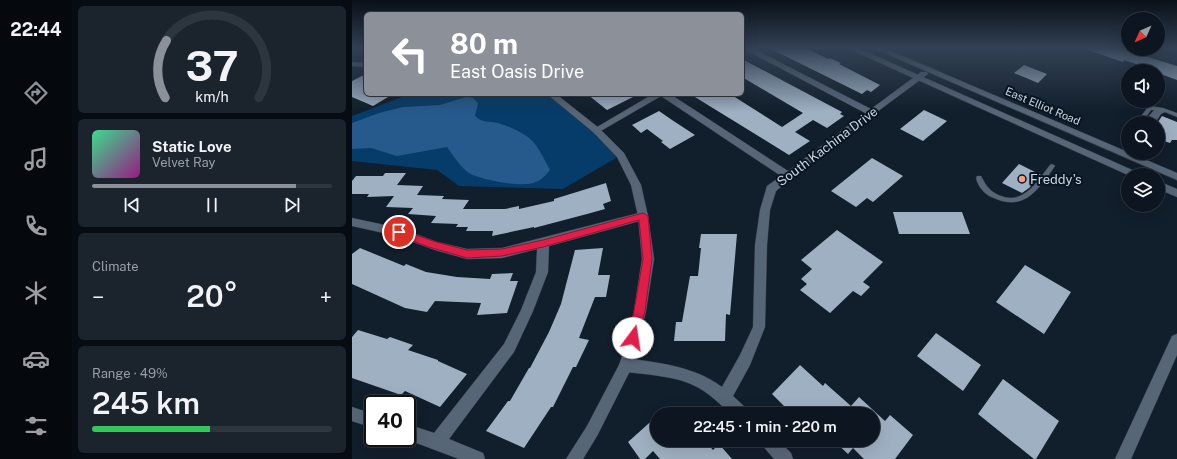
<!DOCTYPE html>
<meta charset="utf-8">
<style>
body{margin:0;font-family:"Public Sans",sans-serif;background:#1b232d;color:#f1f3f6;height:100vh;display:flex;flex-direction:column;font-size:15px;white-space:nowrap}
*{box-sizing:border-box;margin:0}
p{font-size:13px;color:#9a9fa5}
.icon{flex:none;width:22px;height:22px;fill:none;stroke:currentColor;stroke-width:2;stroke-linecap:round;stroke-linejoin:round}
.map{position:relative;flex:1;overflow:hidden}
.panel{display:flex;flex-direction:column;gap:6px;padding:6px;background:#070c12;width:280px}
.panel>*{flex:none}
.hud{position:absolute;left:12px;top:12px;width:380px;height:84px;border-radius:6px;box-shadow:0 4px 16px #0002,0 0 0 1px #2d353e;background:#8c9099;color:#fff;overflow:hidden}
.needle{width:26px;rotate:225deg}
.controls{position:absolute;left:769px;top:12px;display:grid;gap:8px}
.controls a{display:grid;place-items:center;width:44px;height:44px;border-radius:50%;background:#0d1620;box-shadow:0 4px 16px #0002,0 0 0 1px #2d353e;font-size:20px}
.speed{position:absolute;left:12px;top:395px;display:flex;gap:8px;font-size:20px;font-weight:700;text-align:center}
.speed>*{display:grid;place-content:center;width:52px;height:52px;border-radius:50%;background:#0d1620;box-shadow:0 4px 16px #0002,0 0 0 1px #2d353e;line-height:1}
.speed .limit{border:2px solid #111;border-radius:6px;background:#fff;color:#111}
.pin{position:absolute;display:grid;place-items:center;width:34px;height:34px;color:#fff;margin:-17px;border:2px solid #fff;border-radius:50%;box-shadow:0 1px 4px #0007}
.me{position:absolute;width:44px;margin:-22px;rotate:14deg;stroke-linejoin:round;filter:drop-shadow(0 0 3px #0008)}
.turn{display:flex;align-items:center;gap:14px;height:84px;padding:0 20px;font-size:18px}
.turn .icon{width:52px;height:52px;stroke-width:2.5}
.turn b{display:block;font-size:28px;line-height:34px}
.big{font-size:30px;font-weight:600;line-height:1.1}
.panel .widget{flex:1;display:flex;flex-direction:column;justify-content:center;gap:6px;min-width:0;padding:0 14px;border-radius:6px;background:#1b232d}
.panel .dial{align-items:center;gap:0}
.dial svg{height:104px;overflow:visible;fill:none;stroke:#2d353e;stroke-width:7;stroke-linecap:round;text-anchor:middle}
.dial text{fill:#f1f3f6;stroke:none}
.song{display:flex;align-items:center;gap:12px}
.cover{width:48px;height:48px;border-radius:6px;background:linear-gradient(135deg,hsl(150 70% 55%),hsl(310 70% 35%))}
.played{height:4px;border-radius:2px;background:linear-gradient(90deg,#8c9099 85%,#2d353e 85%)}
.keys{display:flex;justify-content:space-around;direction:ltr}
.heat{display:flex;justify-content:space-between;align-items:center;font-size:22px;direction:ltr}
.charge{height:6px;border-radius:3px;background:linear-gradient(90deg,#34c759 49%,#2d353e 0)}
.trip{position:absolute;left:298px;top:407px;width:230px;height:40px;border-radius:20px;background:#0d1620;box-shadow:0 4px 16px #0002,0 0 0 1px #2d353e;font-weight:600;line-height:40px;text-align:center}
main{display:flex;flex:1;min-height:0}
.tabs{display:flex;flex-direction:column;width:72px;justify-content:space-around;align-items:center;background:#05090d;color:#9a9fa5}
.tabs .icon{width:28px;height:28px}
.tabs .active{color:#8c9099}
.tabs b{font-size:18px;color:#f1f3f6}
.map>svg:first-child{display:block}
</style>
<main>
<nav class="tabs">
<b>22:44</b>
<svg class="icon active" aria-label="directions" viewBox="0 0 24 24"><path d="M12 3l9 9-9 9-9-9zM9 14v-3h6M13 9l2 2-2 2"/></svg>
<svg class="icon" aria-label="music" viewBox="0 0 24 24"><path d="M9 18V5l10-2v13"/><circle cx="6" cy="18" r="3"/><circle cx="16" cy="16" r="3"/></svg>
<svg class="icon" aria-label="phone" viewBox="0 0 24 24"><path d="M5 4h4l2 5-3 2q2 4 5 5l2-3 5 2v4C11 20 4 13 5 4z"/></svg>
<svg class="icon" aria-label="climate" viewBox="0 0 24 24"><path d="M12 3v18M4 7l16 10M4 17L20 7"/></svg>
<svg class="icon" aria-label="car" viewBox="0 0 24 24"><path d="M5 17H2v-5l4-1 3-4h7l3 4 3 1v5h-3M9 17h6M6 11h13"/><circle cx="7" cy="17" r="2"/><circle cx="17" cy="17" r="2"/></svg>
<svg class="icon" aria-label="filters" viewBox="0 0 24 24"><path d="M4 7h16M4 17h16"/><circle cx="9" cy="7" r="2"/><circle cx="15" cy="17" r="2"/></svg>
</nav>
<section class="panel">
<div class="widget dial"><svg viewBox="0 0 100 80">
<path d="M14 69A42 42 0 1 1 86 69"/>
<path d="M14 69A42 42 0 0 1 15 25" stroke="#8c9099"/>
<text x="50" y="56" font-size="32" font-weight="700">37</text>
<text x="50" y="72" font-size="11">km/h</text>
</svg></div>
<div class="widget">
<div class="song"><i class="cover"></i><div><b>Static Love</b><p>Velvet Ray</p></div></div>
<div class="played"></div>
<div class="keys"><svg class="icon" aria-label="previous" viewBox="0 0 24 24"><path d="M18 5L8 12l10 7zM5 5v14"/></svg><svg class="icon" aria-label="pause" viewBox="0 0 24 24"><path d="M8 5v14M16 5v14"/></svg><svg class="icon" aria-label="next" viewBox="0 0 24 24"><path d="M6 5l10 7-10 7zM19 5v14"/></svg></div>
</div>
<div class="widget"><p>Climate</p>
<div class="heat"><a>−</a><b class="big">20°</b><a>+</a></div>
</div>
<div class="widget"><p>Range · 49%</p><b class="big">245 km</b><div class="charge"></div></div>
</section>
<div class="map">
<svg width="825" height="459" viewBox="0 0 825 459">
<rect width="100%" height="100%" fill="#111e2b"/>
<path fill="#063c69" d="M58 94H199L269 155 211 189 107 186 85 170 0 161V116Z"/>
<path fill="#275a8c" d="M114 97 121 98 126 103 123 116C130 123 137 121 146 123 158 127 174 133 182 143 186 147 195 164 198 170 193 176 189 181 181 183 168 187 129 180 117 173 108 167 101 155 95 147L45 156 19 148 0 149V123L27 113 51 107 88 105Z"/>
<path fill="#9fb0c2" d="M417 48H454L476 59 478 58 489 63 487 64 528 85 519 92 515 90 510 94Z
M736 48 798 49 793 56 825 66V80L806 73V71L772 60 771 62 736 50Z
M390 59 490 112 488 114 492 116 475 128 461 120 443 132 458 141 437 155 338 94H378L430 127 451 113 390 77Z
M672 65 695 74 686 83 662 73Z
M14 74V94H41L21 106 0 97V81Z
M235 94H287L255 110Z
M572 110 595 121 571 141 548 129Z
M307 111 320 120 343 135 318 149 309 142 311 141 295 129 289 133 280 125Z
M810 116 825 122V140H820L818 143 806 139V122Z
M520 158 551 176 521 202 515 198 504 207 479 191Z
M667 164 689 175 677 188 670 193 650 183Z
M33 173H54L45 185 71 186 65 195 92 196 90 199 117 200 111 209H153L167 206V209L202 201V199L254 183 259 201 251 204 253 209 235 214 182 228V227L140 236 141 231H114L116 227H104L106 224 79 223 84 216 56 214 61 208 34 207 42 196 15 197 17 194H0V181L4 176H31Z
M541 212H610L618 234H547Z
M485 230 531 262 511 282 518 287 509 296 501 291 478 313 448 290 455 284 449 279 460 269 449 260Z
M349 234H385L378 315 374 314 373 341H322L324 322H330L338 276H346L349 248H347Z
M8 248 52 266 54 264 74 272 105 277 138 279 140 274 161 273 158 281H166L155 313 125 315 129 303 83 301 75 312 53 308 0 284V254Z
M251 248 246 275H258L254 297H243L227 338 237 340 224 367H221L201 407H199L172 448 134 431 156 401H158L177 368H178L197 332 209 304 223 250Z
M673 265 719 292 692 334 644 302Z
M6 330 35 339 38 337 61 345 56 350 86 360V361L115 374 88 407 53 391 49 395 0 378V337Z
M584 333 629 365 611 391 565 356Z
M448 365 471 386 473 383 499 406 507 397 533 421 538 415 561 435 543 459H512L501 448 496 454 481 440H521V414H440L420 394Z
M651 379 707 421 684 459H682L626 414Z
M305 416V440H352L361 450 367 444 380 459H308L301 451 293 459H288L276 442Z"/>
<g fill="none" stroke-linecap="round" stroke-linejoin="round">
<g stroke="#323944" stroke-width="1">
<path id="service" d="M798 106 811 108 825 113V117L813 112 809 114 803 123H797L798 122 791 123 802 110H799L790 123H784L796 107Z
M700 164 703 166C687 189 672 212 642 198 633 195 626 187 624 178L625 176H629C634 186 638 192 649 196 672 205 686 180 698 165Z"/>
</g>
<g stroke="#323944" stroke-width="1">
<path id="minor" d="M390 48H400L519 109 569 72H575L576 74 479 146 424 191 418 210 415 245 413 327 398 365 381 396 395 409 397 414H379C369 405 359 395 347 388 326 376 298 375 274 372L269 370 267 365 269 360 274 358C307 363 342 366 370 387L388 355 401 327 403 245 408 210 415 186 429 176 309 96 247 132H241L240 130 301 94H318L436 171 513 113Z
M0 62 14 63V67L0 66Z
M291 212 295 213 296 216 295 219 197 246 196 272 181 311 162 352 97 439 131 453 133 459H107L51 438H55V424L82 433 152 344 169 310 184 272 185 249 150 258 115 259 83 250 45 236 0 226V218L47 228 85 242 115 249 150 248Z
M0 407 21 414V428L0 421Z
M407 440H426L439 453 441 459H422L410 445Z"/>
</g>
<g stroke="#323944" stroke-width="1">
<path id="tertiary" d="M195 94H204L247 128 272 153 289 185 296 216 302 259 294 311 281 365 245 436 231 459H214L235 426 268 363 282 311 290 259 286 216 279 185 265 157 241 132Z"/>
</g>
<g stroke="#323944" stroke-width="1">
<path id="secondary" d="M495 48H506L787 173 789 175H776Z
M521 48H532L825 173V180Z
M806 181 825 189V197L806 189Z
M825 334V355L779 459H763L820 336Z"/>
</g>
<use href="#service" fill="#576677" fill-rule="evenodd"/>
<use href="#minor" fill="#576677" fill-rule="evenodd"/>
<use href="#tertiary" fill="#576677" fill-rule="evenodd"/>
<use href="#secondary" fill="#576677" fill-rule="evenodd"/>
</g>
<linearGradient id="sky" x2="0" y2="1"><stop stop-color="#091018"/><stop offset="0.43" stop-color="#324155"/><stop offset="1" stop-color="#324155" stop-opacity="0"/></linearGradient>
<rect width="825" height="112" fill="url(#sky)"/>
<path fill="#e11d48" stroke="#92132f" d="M291 213 296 216 300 259 293 311 286 338 285 341 281 343 277 341 276 338 282 311 291 259 287 220 191 247 150 256 115 258 80 248 44 235 43 232 47 229 84 242 115 250 150 249 191 240Z"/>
<circle fill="#f3a082" stroke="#081522" stroke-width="1.5" cx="670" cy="179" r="4"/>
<g text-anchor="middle" stroke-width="4" stroke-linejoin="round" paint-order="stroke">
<g font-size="11" fill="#cdd6df" stroke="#081522">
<text transform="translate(691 106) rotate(23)" y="4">East Elliot Road</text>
</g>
<g font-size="13" fill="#cdd6df" stroke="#081522">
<text transform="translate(475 146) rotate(-37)" y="5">South Kachina Drive</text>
</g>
<g font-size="13" fill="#cdd6df" stroke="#081522" text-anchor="start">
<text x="678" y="184">Freddy's</text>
</g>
</g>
</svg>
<div class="controls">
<a><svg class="needle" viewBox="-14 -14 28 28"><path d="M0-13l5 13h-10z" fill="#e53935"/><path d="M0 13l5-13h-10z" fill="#9a9fa5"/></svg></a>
<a><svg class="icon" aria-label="sound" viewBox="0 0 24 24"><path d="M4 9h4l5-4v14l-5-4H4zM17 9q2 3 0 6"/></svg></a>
<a><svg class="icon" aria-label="search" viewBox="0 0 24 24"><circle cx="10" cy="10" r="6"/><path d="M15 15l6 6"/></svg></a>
<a><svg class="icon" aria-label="layers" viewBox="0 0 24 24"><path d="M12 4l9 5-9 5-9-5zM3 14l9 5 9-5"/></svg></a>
</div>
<div class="speed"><div class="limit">40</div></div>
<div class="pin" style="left:47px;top:232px;background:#d93025"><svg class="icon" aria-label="arrive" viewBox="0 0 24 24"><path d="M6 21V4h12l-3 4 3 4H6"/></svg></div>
<svg class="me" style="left:281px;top:338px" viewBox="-20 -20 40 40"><circle r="19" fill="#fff"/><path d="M0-13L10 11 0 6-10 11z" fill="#e11d48"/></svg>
<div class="trip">22:45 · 1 min · 220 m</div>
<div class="hud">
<div class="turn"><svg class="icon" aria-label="left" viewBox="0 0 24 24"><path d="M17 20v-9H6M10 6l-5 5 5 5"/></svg><div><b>80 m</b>East Oasis Drive</div></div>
</div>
</div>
</main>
